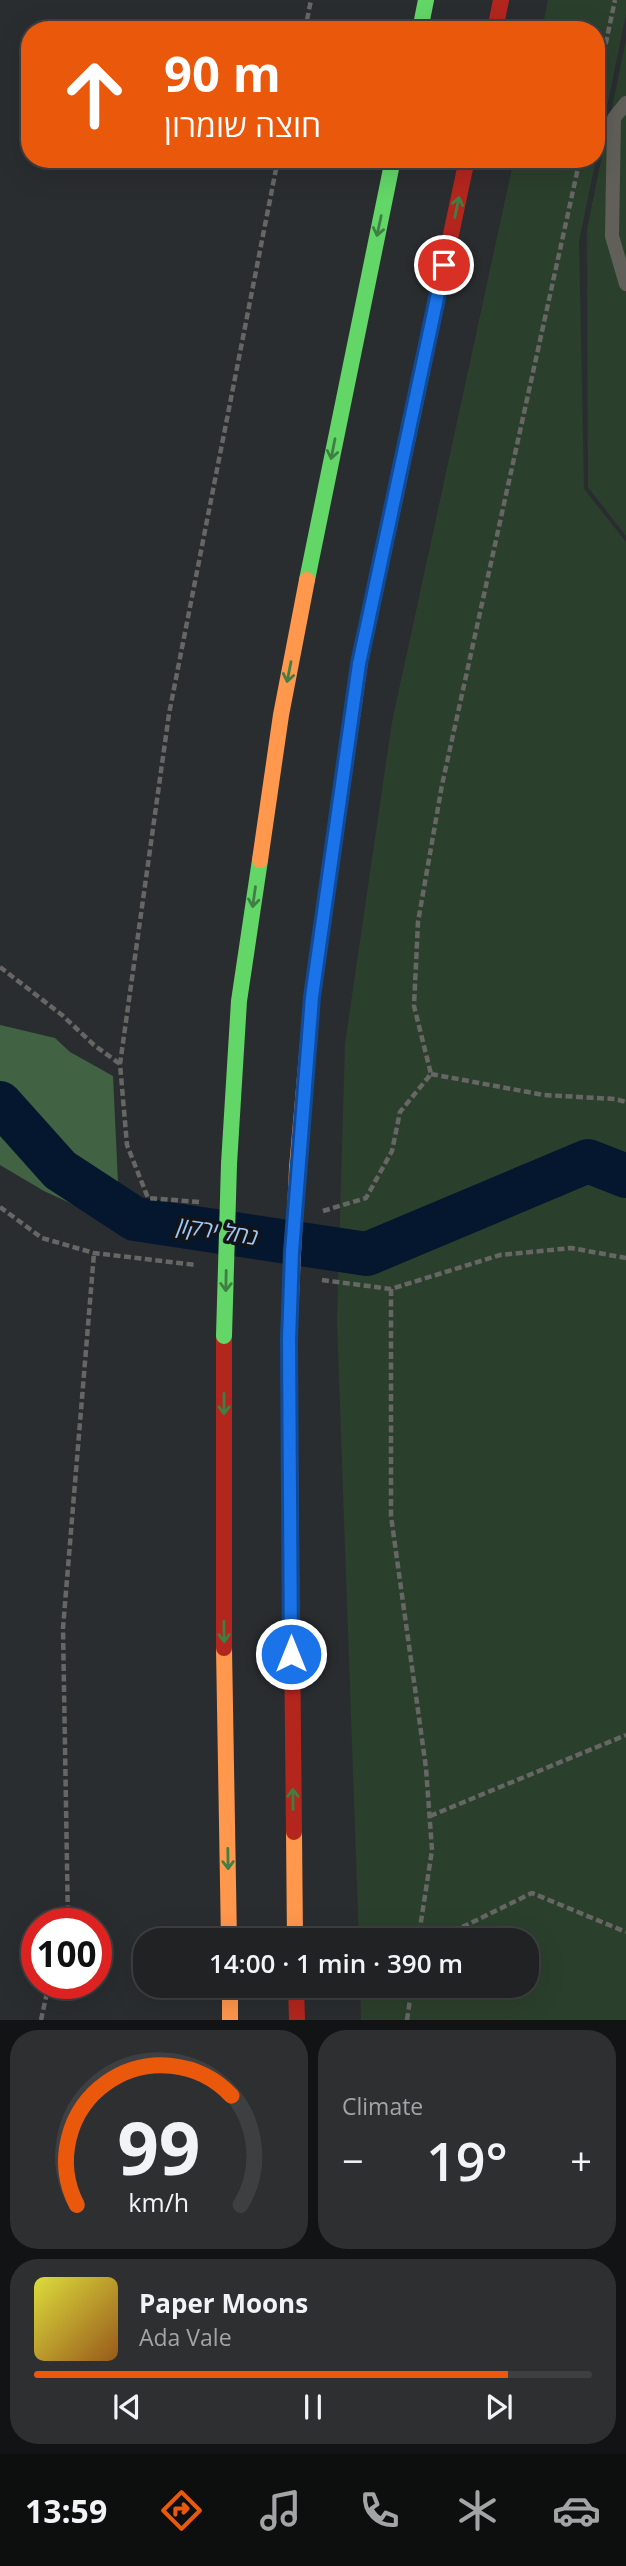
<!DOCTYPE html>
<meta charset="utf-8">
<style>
body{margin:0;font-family:"Open Sans","Noto Sans Hebrew",sans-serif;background:#2d2f31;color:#f1f3f6;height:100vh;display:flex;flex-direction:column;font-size:26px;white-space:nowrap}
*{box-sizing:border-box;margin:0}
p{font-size:23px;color:#a2a4a6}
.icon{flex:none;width:38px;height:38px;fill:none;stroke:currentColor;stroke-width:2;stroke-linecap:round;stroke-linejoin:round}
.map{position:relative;height:2020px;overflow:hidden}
.panel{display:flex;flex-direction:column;gap:10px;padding:10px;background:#121314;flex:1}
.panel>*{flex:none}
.top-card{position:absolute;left:21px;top:21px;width:584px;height:147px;border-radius:28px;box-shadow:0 7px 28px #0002,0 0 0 2px #3d3f41;background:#ea580c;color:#fff;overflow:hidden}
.speed{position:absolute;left:21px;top:1908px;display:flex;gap:14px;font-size:35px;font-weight:700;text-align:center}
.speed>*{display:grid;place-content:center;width:91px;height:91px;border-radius:50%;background:#202224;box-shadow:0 7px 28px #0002,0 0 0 2px #3d3f41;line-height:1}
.speed .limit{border:10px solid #d22;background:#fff;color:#111}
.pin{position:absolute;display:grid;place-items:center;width:60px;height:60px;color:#fff;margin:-30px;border:4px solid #fff;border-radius:50%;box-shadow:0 2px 7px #0007}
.me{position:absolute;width:77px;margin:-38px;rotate:0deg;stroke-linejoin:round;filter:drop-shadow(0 0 5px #0008)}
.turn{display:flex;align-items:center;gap:24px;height:147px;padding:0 28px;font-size:32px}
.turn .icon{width:91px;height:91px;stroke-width:2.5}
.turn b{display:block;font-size:49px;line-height:60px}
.big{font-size:52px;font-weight:600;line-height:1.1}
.panel .card{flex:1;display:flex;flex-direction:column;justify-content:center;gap:10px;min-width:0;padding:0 24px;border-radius:28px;background:#2d2f31}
.panel .dial{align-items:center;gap:0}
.dial svg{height:182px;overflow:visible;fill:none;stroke:#3d3f41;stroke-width:7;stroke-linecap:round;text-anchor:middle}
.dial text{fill:#f1f3f6;stroke:none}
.song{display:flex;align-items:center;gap:21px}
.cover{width:84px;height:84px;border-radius:10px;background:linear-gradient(135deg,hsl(60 70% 55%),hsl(30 70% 35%))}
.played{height:7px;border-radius:4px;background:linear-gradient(90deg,#ea580c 85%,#3d3f41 85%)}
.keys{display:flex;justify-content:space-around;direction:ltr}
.heat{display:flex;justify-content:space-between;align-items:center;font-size:38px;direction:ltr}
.panel .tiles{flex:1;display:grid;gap:10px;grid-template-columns:1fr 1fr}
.card:last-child{grid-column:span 2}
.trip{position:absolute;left:133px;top:1928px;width:406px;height:70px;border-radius:28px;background:#202224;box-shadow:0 7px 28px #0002,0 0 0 2px #3d3f41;font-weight:600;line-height:70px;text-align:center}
.menu{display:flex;height:112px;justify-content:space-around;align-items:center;background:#0d0e0e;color:#a2a4a6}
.menu .icon{width:49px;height:49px}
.menu .selected{color:#ea580c}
.menu b{font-size:32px;color:#f1f3f6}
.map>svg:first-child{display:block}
</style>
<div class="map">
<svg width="626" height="2020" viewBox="0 0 626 2020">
<rect width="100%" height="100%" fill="#2a2d30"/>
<path fill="#2b402c" d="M548 0H626V14L597 156V30H542Z
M626 40V536L588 487 587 229Z
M514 159H596L579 241 584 489 626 542V2020H361L360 1986H527V1941H359L337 1321 345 1044 392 722Z"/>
<path fill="#416343" d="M0 1025 55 1038 70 1052 113 1076 120 1226 44 1191 0 1165Z"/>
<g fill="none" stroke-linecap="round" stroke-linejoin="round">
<path stroke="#04172e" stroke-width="44" d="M0 1103 60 1170 135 1219 367 1254 588 1161 626 1176"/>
<path stroke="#666664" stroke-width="4.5" stroke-dasharray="7 3.5" stroke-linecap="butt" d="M305 30 311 0
M597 85 615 0
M0 967 62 1015 94 1045 120 1064
M431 1074 544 1095 615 1099 626 1102
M199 1202 148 1198 127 1145 120 1064 169 714 278 159
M0 1207 42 1238 94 1253 196 1265
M323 1211 366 1198 392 1151 400 1112 431 1074 414 1006 418 922 442 785 580 159
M322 1280 391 1289 500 1255 571 1248 626 1258
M391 1289V1516L426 1768 432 1850 418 1941
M430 1816 626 1735
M68 1923 63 1628 94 1253
M434 1941 532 1893 626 1932
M41 2020 49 1983
M407 2020 412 1986"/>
<path stroke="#605f59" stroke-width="14" d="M626 103 614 118 612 236 626 284"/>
<path stroke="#63d668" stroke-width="16" d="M420 30 426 0
M307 580 393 159
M360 661 422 371
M229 1164 239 1001 260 860"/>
<path stroke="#ff974d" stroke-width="16" d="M260 860 281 715 307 580
M297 1168 312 997 360 661
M224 1648 229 1941
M294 1832 295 1941
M230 1986V2020"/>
<path stroke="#b3261e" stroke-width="16" d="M495 30 501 0
M422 371 467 159
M224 1336V1648
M289 1340 294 1832
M296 1986 297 2020"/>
<path stroke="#63d668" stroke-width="16" d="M224 1336 229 1164"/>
<path stroke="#ff974d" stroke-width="16" d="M289 1340 297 1168"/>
</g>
<defs><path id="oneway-shaft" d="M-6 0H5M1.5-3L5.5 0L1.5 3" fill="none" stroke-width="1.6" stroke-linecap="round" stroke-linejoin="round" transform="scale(1.75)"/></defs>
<g stroke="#3f7f44">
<use href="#oneway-shaft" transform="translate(457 207) rotate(-78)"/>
<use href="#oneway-shaft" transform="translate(379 226) rotate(102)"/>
<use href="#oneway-shaft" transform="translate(333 449) rotate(101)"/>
<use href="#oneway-shaft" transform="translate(289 672) rotate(101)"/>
<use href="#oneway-shaft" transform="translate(254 897) rotate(98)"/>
<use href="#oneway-shaft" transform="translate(226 1281) rotate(91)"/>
<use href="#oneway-shaft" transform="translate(224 1404) rotate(90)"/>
<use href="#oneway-shaft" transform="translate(224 1632) rotate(89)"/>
<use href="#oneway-shaft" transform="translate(293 1799) rotate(-91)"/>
<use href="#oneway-shaft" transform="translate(228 1859) rotate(89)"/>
</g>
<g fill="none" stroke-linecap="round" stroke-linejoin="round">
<g stroke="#114b97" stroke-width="18">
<path id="route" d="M291 1654 289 1340 292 1252 312 997 359 664 444 265"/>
</g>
<use href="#route" stroke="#1a73e8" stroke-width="12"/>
</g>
<g text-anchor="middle" stroke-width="7" stroke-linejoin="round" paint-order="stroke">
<g font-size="23" font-style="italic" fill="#9cc6f7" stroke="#121417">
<text transform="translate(218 1231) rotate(9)" y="8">נחל ירקון</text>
</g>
</g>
</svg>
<div class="speed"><div class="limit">100</div></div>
<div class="pin" style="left:444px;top:265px;background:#d93025"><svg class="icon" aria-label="arrive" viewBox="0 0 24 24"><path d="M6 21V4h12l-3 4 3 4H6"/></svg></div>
<svg class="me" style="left:291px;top:1654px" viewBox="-20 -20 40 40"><circle r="17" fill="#1a73e8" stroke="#fff" stroke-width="3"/><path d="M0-11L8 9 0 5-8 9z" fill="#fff"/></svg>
<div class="trip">14:00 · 1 min · 390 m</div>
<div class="top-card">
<div class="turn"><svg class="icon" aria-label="ahead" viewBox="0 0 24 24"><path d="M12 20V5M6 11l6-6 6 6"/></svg><div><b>90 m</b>חוצה שומרון</div></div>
</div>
</div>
<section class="panel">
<div class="tiles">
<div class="card dial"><svg viewBox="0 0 100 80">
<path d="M14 69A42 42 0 1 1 86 69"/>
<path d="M14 69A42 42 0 0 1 82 21" stroke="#ea580c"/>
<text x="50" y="56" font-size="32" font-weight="700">99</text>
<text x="50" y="72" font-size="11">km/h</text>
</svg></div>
<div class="card"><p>Climate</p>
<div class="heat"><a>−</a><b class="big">19°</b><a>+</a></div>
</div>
<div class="card">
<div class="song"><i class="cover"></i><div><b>Paper Moons</b><p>Ada Vale</p></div></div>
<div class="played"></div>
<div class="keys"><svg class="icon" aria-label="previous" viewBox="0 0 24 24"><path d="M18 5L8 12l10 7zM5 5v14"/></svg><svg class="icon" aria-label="pause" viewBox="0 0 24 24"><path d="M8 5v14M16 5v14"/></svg><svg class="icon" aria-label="next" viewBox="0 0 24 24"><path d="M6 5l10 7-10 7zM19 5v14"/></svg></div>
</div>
</div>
</section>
<nav class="menu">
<b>13:59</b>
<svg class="icon selected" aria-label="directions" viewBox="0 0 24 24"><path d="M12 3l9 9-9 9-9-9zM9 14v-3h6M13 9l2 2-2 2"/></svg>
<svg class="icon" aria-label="music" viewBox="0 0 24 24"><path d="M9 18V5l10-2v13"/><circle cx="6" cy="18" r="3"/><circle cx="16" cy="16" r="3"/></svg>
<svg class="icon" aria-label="phone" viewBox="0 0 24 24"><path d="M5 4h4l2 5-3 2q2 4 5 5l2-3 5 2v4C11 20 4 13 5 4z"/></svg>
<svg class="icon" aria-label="climate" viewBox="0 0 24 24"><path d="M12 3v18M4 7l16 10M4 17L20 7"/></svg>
<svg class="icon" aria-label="car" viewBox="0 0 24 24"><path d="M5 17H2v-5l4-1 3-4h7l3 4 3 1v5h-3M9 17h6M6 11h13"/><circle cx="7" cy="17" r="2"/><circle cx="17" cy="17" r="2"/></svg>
</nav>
